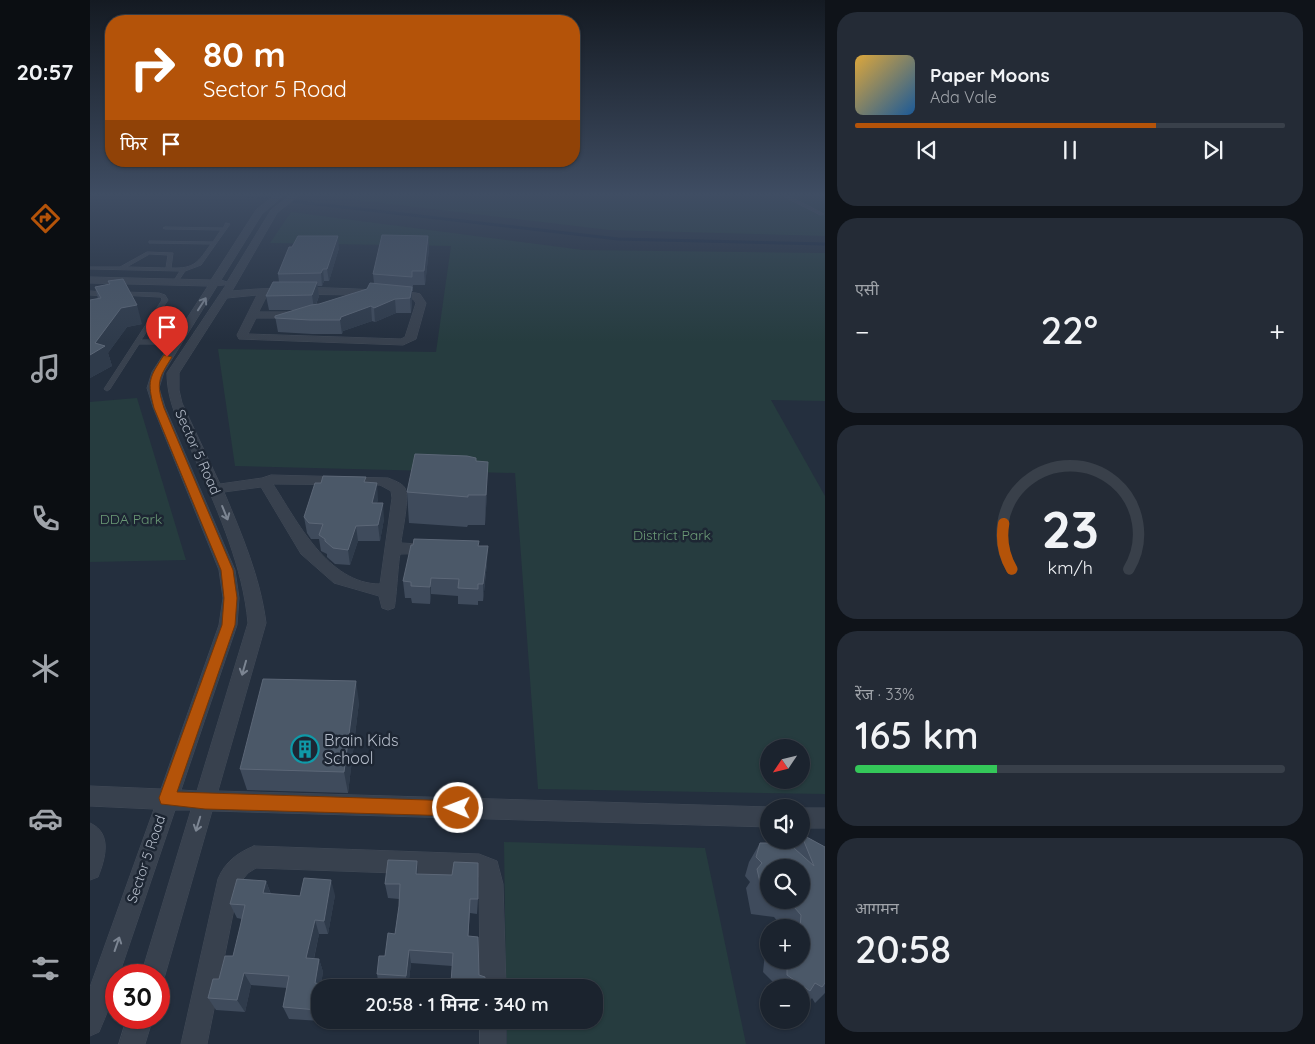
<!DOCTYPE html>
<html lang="hi">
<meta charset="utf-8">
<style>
body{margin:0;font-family:Quicksand,"Noto Sans Devanagari",sans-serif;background:#242b36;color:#f1f3f6;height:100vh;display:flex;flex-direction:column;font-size:19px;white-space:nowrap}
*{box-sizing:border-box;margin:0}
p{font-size:16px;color:#a0a4aa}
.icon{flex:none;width:28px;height:28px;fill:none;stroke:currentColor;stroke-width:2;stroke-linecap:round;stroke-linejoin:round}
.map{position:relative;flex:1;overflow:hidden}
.panel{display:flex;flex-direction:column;gap:12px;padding:12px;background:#0f1319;width:490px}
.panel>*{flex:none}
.guide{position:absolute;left:15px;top:15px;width:475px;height:152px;border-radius:20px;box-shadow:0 1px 4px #0004,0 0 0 1px #39404a;background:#b45309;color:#fff;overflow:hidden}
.needle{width:32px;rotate:235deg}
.controls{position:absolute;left:670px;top:739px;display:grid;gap:10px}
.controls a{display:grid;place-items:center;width:50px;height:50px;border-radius:50%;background:#1b232e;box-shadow:0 1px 4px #0004,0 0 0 1px #39404a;font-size:25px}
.speed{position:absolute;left:15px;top:964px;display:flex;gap:10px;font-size:25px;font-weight:700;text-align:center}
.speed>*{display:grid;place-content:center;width:65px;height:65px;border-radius:50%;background:#1b232e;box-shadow:0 1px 4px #0004,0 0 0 1px #39404a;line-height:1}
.speed .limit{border:8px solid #d22;background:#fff;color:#111}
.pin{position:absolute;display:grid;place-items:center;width:42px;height:42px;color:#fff;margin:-51px -21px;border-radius:50% 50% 50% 0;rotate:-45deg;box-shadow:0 0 5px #0007}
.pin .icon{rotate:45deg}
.me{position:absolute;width:55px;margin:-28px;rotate:271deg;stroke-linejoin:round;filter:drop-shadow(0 0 4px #0008)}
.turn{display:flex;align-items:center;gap:18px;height:105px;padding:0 15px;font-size:22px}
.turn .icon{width:65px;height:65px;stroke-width:2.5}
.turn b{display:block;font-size:35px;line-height:42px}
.then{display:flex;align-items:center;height:48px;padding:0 15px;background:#0003;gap:10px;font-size:19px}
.big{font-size:38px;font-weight:600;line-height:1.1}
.panel .widget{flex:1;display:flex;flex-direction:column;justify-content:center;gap:8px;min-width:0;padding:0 18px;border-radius:20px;background:#242b36}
.panel .dial{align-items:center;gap:0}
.dial svg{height:130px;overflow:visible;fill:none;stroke:#39404a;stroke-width:7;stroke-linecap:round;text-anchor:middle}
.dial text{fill:#f1f3f6;stroke:none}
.song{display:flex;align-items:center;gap:15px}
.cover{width:60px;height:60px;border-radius:8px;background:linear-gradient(135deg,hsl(40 70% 55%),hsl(210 70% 35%))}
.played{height:5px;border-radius:2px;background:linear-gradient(90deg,#b45309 70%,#39404a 70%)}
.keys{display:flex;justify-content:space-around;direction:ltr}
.heat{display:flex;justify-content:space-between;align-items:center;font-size:28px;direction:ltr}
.charge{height:8px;border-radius:4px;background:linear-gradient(90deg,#34c759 33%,#39404a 0)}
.trip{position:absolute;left:221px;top:979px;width:292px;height:50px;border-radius:20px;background:#1b232e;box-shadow:0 1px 4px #0004,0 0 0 1px #39404a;font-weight:600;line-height:50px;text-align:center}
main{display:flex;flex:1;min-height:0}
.tab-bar{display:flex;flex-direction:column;width:90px;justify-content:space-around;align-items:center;background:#0b0e12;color:#a0a4aa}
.tab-bar .icon{width:35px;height:35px}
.tab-bar .selected{color:#b45309}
.tab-bar b{font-size:22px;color:#f1f3f6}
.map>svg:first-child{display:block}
</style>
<main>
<nav class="tab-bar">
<b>20:57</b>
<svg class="icon selected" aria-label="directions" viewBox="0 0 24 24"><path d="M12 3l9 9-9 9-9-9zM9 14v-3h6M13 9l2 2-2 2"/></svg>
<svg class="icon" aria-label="music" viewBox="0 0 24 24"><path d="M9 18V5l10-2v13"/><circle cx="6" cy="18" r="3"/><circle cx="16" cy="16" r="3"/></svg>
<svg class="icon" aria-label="phone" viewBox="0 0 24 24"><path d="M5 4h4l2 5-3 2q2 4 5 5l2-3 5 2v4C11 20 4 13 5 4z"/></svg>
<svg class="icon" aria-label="climate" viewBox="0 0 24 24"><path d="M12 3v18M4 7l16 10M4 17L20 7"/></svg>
<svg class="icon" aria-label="car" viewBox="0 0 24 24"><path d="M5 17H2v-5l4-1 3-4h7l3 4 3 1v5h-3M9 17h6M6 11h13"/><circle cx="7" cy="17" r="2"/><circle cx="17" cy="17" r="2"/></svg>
<svg class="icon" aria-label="filters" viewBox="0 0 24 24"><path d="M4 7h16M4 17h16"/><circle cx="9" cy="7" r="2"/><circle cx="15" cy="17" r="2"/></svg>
</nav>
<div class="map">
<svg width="735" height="1044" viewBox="0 0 735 1044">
<rect width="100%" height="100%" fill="#242f3e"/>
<path fill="#263c3f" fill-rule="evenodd" d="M233 196H735V236L519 230Z
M201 212 493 250 735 253V401L681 400 735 496V794L448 789 425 473 145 466 128 349 346 352 361 246 180 243ZM679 748H711V780H679Z
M47 398 96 560 0 562V402Z
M414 842 615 848 656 1044H417V1020H505V988L416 987Z"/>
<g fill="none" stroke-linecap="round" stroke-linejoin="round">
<path stroke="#17263c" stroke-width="3" d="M158 196 528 239 735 244"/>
<g stroke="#414a57" stroke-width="1">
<path id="lane" d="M693 196H699L734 214 731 215Z
M136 223 140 224 111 265 95 271 87 283 83 282 90 271 0 269V267H30L57 252 83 253 81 268C105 269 108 262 121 244L61 243H59V241L123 242 131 230 75 229 73 228 75 227 133 228ZM60 254 78 255 76 268 37 267Z
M0 291 15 292 18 294 15 296 0 295Z
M32 292 69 293 75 295 78 300 51 340H87L90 342 87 344H49L20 389 17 391 14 389 72 300 71 297H69L30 295 29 294Z"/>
</g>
<g stroke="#414a57" stroke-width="1">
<path id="street" d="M184 196H193L172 214 131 280 137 282 181 210 199 196H208L187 213 142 291C203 285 265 288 326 293L330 294 336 303 326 339 313 345 149 339 147 335 167 295 137 298 89 373V390L92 403 130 484 172 478 181 475 298 478C303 480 312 483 315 488 320 498 312 531 311 543L347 545 349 549 347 553 310 554C308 563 306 604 304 608L298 610 292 608 289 596 244 583 211 554 171 487 134 492C152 535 170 577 176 623L128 791 679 807 681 808H679V827L122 811 75 975 72 984 69 985V975H51L101 810H85L29 975H26C26 994 16 1015 9 1032L0 1036V987L64 809 0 806V786L71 789 129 625 133 598 129 570 63 407 57 388 62 372 118 286 0 283V277L121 280 166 210ZM136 285 77 373C77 406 94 433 107 463 129 514 153 567 158 623L107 791 91 790 147 625 149 598 145 570 75 407 69 388 74 372 127 286ZM178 294 277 295 323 299 326 303 315 337 311 339 158 334 166 318H209L214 315 209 312H169ZM183 484 290 485 301 491 302 498 290 584C238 584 207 521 183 484Z
M711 808H735V828H711Z
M0 823C23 833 15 859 8 877L0 880Z
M164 846 389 854 407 861 413 884 416 988H390L389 876 166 868 158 873 149 884 117 1044H91L128 879C135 862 147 853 164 846Z
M37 1018H63L55 1044H29Z
M390 1020H416V1044H390Z"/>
</g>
<use href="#lane" fill="#38414e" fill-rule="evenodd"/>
<use href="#street" fill="#38414e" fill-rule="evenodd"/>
</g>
<path fill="#3f4b5c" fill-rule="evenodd" d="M338 236 339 249 335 285H323V291H322V301L321 313H306L285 322 282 321 253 331 252 334H222L188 332 185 316 206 310H179L176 296 189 282 188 274 249 248 239 281H234L232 286H227L229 296 226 305 229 304 277 289 284 283 283 274Z
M18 281 52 324 37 327 18 353 22 366 0 378 8 299 5 287 19 284Z
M386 462 397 492 395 525H378L377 527 319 523 317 492Z
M276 483 288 499 287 503 294 519 290 541H268L260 565 245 564 237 557V554L231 551 229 539H221L217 533 214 517Z
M389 546 397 563 393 601H388V605L368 604V596L341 594 340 604 322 603 321 598H315L313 581Z
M269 702 258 793 157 790 150 769Z
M711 834 735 847V993L725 1003 722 998 717 1004 711 1000V988H684V983L673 972 675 953 679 948V960H711V928H693L684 917 661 914 656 888 660 882 655 876 659 862 670 843 703 847 707 840H711ZM679 868 711 900H679Z
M328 874 388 899 387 914 380 913 378 936 389 975 395 977V988H362V966L321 963 318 988 289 987 287 974 305 934 309 906V899L298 898 295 884Z
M176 881 181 894 210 896 245 895 238 934H229L224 959H229L233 972 231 984 232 988H230V1020H231V1021L199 1019 193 1007 197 988 161 985 155 1012 126 1010 118 998 143 956 152 919 147 918 140 904Z"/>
<path fill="#2f3b4b" d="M248 236 249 248 239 281 237 269Z
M338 236 339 249 335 285 334 271Z
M233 269 234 281 232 286 231 273Z
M227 282 229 296 224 309 222 295Z
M322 287V301L321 313 320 298Z
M305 299 306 313 285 322 284 308Z
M47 305 52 324 37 327 18 353 22 366 0 378V355L5 343 31 308Z
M281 306 282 321 253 331 252 334 250 320 251 317Z
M398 462 397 492 395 525 396 495Z
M287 483 288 499 283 518 282 503Z
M293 503 294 519 290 541 288 525Z
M266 526 268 541 260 565 258 550Z
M398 546 397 563 393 601V584Z
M341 578V594L340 604V587Z
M266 681 269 702 258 793 254 772Z
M327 861 328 876 326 874Z
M241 880 245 895 238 934 234 921Z
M176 881 181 895 173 893Z
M225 920 229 934 221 971 216 958Z
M319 950 321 963 318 988 316 976Z
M229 959 233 972 231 984 232 988H230V1018L227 1010 225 983Z
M154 973 161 985 155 1012 147 1000Z"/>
<path fill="#4b5868" stroke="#5c6777" d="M292 235 338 236 334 271H322V277L283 274Z
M208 236H248L237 269H233L231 273 188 274 199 247H202Z
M33 279 47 305 31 308 5 343 15 346 0 355V300L11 298 5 287 20 284 18 281Z
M183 282H227L222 295 176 296Z
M280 283 322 287 320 298 305 299 284 308 281 306 251 317 250 320H220L185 318V316L221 305 229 304 277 289Z
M325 454 377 456 386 458V461L398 462 396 495H378V497L317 492Z
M233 476 276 477 274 482 287 483 282 503H293L288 525 266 526 258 550 243 548 235 541V539L229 535 233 524 219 523 214 517 225 483H231Z
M324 539 389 541 388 546H398L393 584H388V589L368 588 369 579 341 578 340 587 321 586V582L313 581 321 545H323Z
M173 679 266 681 254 772 150 769Z
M711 834 735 847V983L732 987 725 983 720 991 697 975V967L691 960H711V928H710L711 915 698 900H711V868H679V896H673L667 869 672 863 666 857 670 843H685L686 840H695L724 866Z
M298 860 327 861 326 874 362 875 364 862 388 863V899H380L378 936 388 937 389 975 395 977V985L361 983 363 953 319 950 316 976 287 974 289 956H295L298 933 305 934 309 906 310 884H295Z
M214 878 241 880 234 921 225 920 216 958 229 959 225 983 231 984 227 1010 193 1007 199 976 154 973 147 1000 118 998 123 979H129L135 956H143L150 927 155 905 140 904 147 879 176 881 173 893 210 896Z"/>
<defs><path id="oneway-shaft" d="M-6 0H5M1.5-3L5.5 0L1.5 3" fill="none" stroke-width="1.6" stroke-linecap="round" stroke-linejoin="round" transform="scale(1.25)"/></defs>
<g stroke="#7c8592">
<use href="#oneway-shaft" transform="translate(112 304) rotate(-57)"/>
<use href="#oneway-shaft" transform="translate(135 513) rotate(68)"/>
<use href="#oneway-shaft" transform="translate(154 668) rotate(106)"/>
<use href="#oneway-shaft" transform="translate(108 824) rotate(107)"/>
<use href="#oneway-shaft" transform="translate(27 944) rotate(-71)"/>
</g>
<linearGradient id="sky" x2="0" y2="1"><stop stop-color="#141a22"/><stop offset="0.57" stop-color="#3f4d63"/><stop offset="1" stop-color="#3f4d63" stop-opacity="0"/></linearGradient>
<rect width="735" height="342" fill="url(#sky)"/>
<path fill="#b45309" stroke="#753606" d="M74 355 82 357C68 379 66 383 74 408L143 570 147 598 145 625 87 792 368 801 373 803 376 808 373 814 368 816 115 809 71 804 69 798 132 625 134 598 131 570 64 408C57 381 59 378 74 355Z"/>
<defs>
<g id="building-ring" transform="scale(1.4375)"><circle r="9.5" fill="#1d2633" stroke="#0f9aa8" stroke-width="1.5"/><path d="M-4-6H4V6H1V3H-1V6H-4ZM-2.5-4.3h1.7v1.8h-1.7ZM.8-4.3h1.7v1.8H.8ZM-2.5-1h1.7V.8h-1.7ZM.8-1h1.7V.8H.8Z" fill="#0f9aa8"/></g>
</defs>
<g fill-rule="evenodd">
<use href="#building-ring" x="215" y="749"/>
</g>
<g text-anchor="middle" stroke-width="5" stroke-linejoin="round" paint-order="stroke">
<g font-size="14" fill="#b4bcc9" stroke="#1d2633">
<text transform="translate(108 452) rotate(66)" y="5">Sector 5 Road</text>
<text transform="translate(56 859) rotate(-71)" y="5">Sector 5 Road</text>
</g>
<g font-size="14" fill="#6b9a76" stroke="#1d2633">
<text x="41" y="524">DDA Park</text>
<text x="582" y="540">District Park</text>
</g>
<g font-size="16" fill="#b4bcc9" stroke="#1d2633" text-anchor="start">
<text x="234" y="746">Brain Kids<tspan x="234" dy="18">School</tspan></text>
</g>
</g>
</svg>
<div class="controls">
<a><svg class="needle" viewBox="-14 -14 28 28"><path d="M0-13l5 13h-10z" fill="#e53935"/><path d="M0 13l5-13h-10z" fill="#a0a4aa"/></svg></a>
<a><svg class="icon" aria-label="sound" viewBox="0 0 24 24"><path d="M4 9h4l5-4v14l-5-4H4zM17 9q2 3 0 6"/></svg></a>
<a><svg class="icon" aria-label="search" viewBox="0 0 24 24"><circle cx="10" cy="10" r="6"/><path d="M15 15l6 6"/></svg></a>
<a>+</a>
<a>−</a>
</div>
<div class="speed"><div class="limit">30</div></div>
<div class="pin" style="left:77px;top:357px;background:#d93025"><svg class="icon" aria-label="arrive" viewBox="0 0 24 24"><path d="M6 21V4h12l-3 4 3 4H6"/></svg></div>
<svg class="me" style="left:368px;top:808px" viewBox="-20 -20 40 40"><circle r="17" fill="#b45309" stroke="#fff" stroke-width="3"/><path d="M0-11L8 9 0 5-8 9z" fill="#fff"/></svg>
<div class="trip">20:58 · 1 मिनट · 340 m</div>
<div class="guide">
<div class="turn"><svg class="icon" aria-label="right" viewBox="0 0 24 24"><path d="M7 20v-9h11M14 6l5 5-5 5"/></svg><div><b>80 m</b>Sector 5 Road</div></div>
<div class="then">फिर<svg class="icon" aria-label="arrive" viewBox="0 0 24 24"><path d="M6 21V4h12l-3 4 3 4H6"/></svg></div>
</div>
</div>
<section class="panel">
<div class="widget">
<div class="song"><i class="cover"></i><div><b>Paper Moons</b><p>Ada Vale</p></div></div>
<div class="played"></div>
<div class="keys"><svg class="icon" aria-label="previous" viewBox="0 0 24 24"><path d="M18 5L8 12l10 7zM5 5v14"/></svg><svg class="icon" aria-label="pause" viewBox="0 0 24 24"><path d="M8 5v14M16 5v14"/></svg><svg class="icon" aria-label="next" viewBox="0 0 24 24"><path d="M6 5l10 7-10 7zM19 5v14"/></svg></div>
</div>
<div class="widget"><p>एसी</p>
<div class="heat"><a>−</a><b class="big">22°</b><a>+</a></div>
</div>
<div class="widget dial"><svg viewBox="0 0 100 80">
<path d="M14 69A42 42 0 1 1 86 69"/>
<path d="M14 69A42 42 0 0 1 9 41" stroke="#b45309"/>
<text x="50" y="56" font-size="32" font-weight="700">23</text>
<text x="50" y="72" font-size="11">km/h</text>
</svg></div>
<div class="widget"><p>रेंज · 33%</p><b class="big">165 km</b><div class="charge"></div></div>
<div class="widget"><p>आगमन</p><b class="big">20:58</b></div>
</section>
</main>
